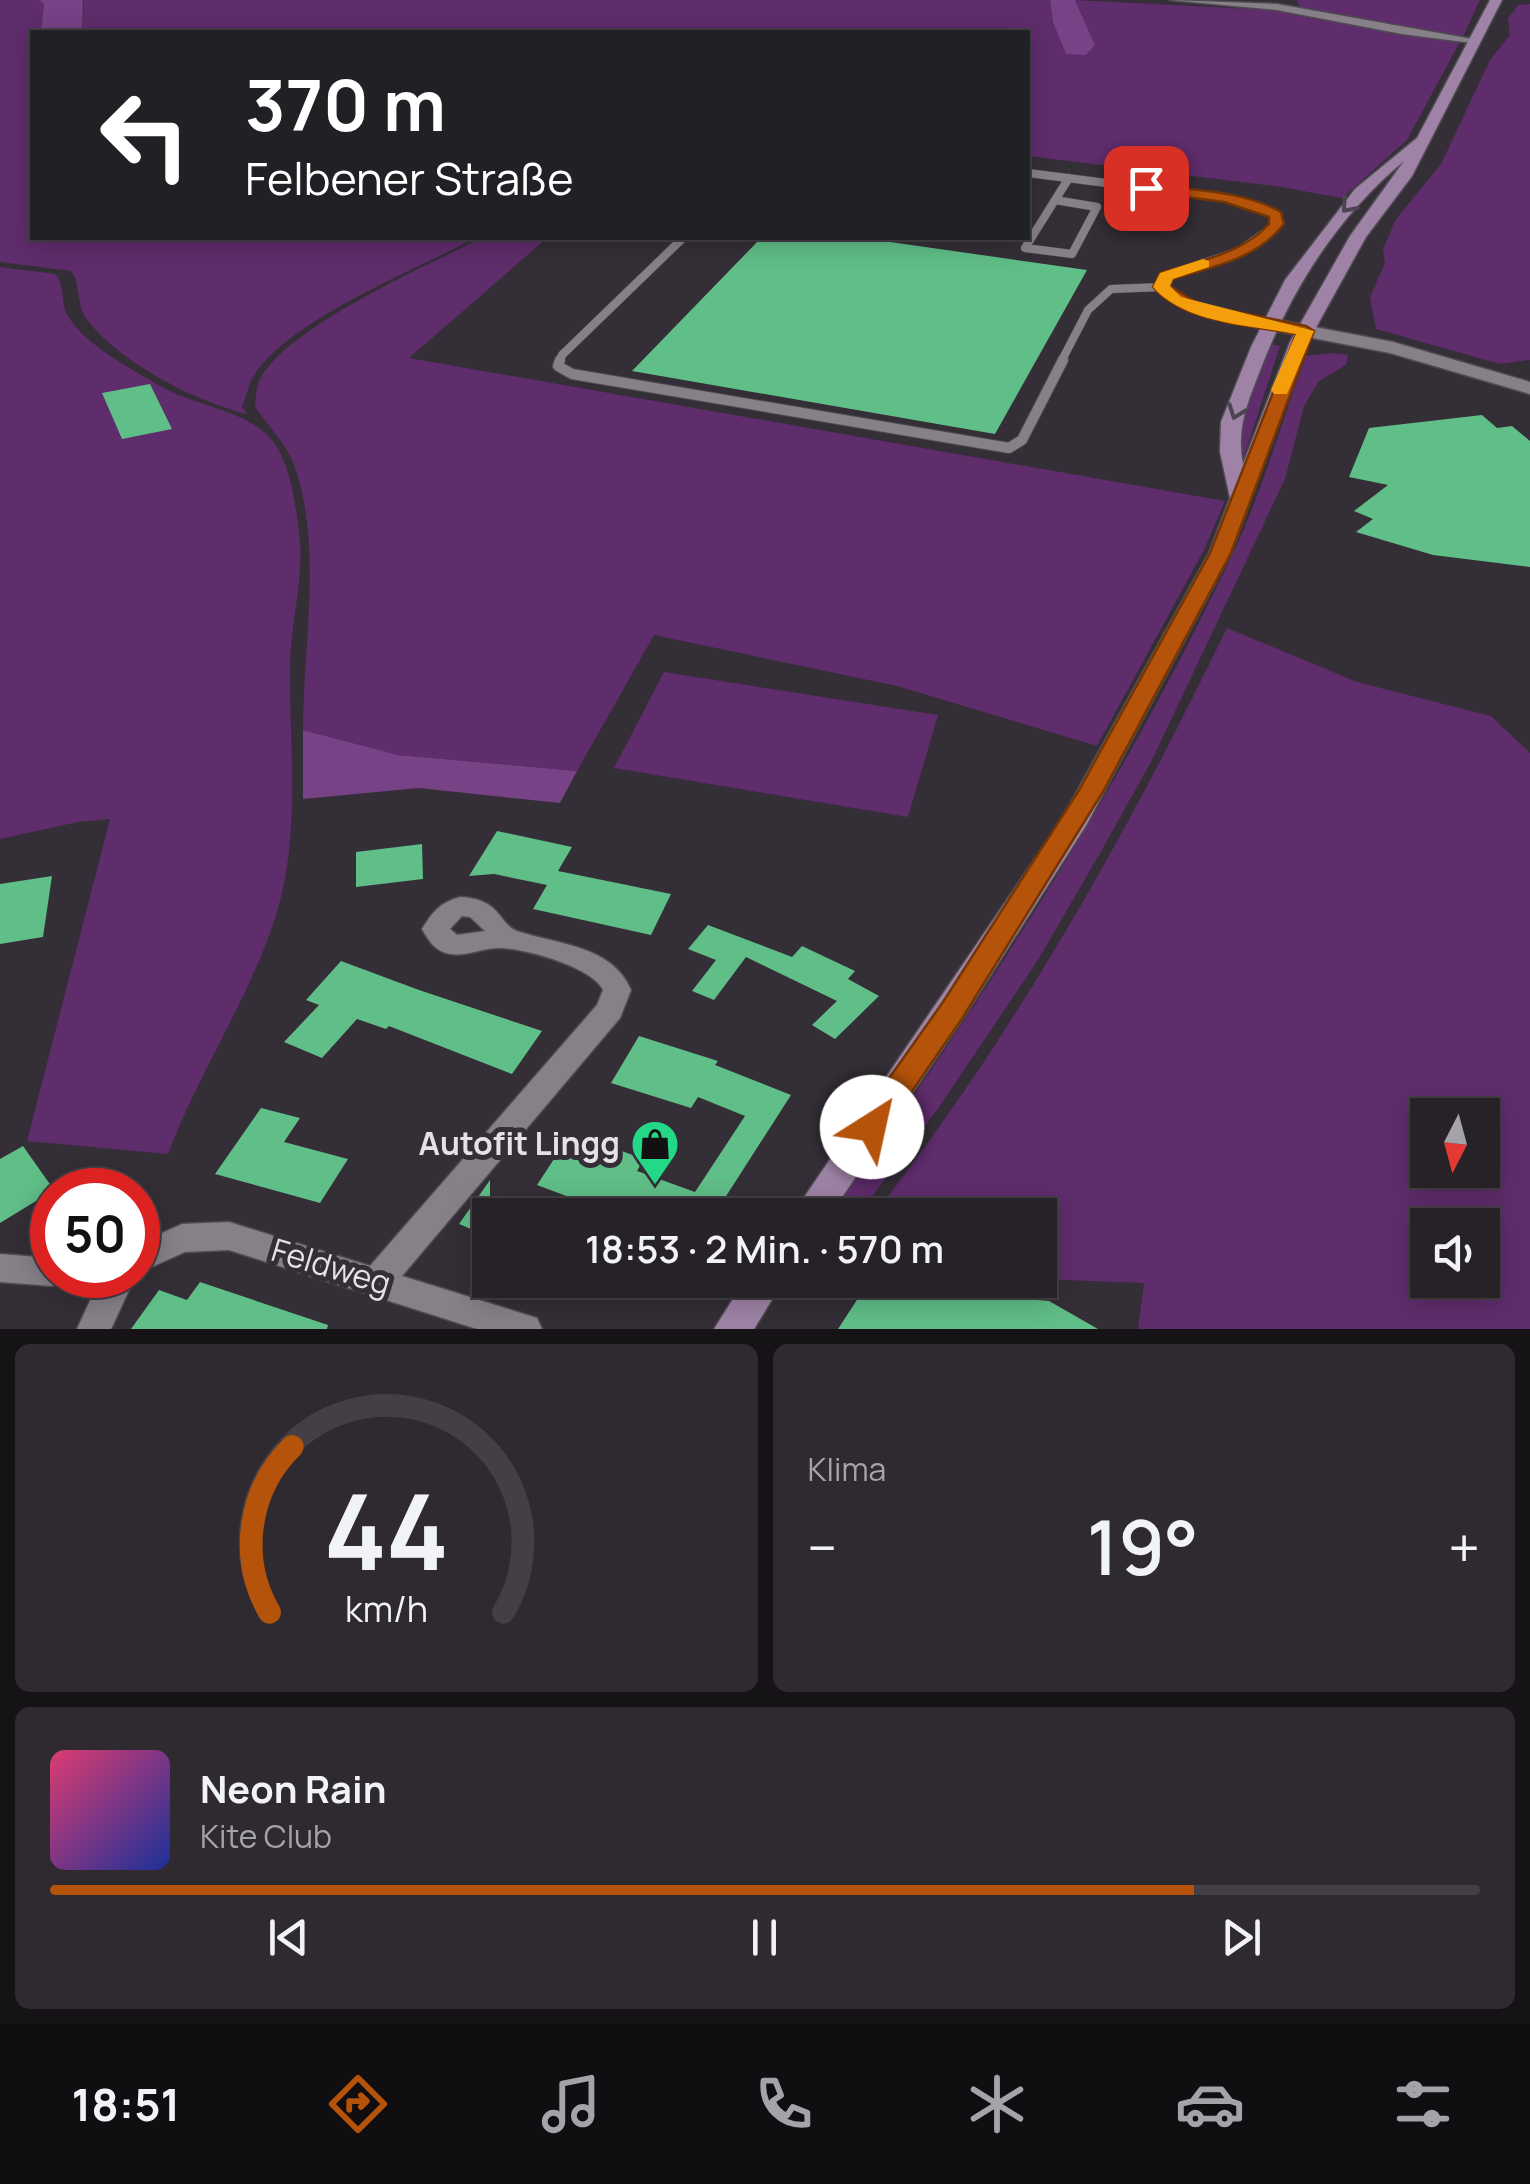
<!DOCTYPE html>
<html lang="de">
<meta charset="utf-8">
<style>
body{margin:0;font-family:Manrope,sans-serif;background:#2f2a30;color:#f1f3f6;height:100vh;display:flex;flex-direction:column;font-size:38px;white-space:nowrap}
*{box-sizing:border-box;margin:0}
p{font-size:32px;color:#a4a4a8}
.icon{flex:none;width:55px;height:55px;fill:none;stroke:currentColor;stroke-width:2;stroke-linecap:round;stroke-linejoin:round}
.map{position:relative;height:1329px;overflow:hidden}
.side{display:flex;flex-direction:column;gap:15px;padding:15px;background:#151316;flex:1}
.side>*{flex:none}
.guide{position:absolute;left:30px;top:30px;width:1000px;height:210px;border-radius:0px;box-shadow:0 5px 25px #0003,0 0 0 2px #433f45;background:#202124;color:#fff;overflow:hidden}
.needle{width:65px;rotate:186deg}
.tools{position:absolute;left:1410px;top:1098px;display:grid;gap:20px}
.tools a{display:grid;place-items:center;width:90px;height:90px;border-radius:0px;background:#272228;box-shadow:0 5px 25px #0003,0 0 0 2px #433f45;font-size:50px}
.speed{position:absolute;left:30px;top:1168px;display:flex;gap:20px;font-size:50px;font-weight:700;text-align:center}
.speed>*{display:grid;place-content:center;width:130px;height:130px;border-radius:50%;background:#272228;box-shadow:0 5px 25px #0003,0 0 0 2px #433f45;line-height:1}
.speed .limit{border:15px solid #d22;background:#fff;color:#111}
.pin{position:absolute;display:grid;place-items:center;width:85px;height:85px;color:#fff;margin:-42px;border-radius:20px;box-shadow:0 5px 15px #0006}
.me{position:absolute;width:110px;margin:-55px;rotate:35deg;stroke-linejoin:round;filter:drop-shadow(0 0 8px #0008)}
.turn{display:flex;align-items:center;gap:35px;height:210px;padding:0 50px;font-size:45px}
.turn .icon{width:130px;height:130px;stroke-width:2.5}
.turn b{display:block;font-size:70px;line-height:85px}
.big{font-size:75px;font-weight:600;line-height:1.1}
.side .widget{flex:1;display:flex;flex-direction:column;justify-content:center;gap:15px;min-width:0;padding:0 35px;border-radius:15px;background:#2f2a30}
.side .dial{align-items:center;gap:0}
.dial svg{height:260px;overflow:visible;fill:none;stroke:#433f45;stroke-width:7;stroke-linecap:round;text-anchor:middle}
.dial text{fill:#f1f3f6;stroke:none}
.song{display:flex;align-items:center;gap:30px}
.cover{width:120px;height:120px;border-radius:15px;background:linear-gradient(135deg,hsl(340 70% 55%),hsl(230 70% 35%))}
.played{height:10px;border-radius:5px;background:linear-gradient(90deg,#b45309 80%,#433f45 80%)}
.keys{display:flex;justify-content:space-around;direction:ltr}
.heat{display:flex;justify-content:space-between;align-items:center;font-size:55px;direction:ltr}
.side .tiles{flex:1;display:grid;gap:15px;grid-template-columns:1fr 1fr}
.widget:last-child{grid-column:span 2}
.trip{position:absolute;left:472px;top:1198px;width:585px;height:100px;border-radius:0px;background:#272228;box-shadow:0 5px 25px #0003,0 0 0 2px #433f45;font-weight:600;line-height:100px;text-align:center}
.tabs{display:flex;height:160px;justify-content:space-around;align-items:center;background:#100e10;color:#a4a4a8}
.tabs .icon{width:70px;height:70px}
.tabs .current{color:#b45309}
.tabs b{font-size:45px;color:#f1f3f6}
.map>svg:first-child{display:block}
</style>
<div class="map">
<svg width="1530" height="1329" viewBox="0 0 1530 1329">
<rect width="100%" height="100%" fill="#342e36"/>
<path fill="#5f2c6c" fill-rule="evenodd" d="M0 0H39L44 4 41 32H32V238H475C415 270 288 320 253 377 248 386 246 398 242 407L247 414C196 402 121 363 88 321 75 305 82 286 71 271L0 262Z
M84 0H1050L1053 22 1095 45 1075 0 1293 11 1461 40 1407 140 1342 198 1275 186 1028 156V32H82Z
M1297 0H1480L1463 37 1300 8Z
M1530 4V360L1500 364 1376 329 1370 297 1385 263 1383 249 1396 219 1441 164 1490 60 1510 35 1508 19 1518 5Z
M482 238H547L409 358 1225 501 1204 550 1097 746 897 686 654 635 577 771 398 755 303 730C303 648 323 543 294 465 286 443 268 426 255 407 256 397 256 385 261 377 293 324 426 266 482 238Z
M0 267 55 274C66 286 60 303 68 316 85 345 129 367 158 385 194 407 253 409 277 447 292 471 297 513 300 542 303 581 291 624 290 663 289 746 301 832 277 912 251 997 199 1071 168 1154L27 1141 110 819 78 822 0 839Z
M1267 343 1280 346 1243 460 1236 459 1234 431Z
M1330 353 1348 355 1346 365 1319 381 1304 406 1285 479 1152 760 1099 855 1038 960 937 1110 858 1215H831C980 1003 1121 790 1232 555 1263 491 1281 422 1306 356Z
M1227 628 1357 682 1491 716 1530 753V1329H1138L1144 1283 1040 1279V1215H874C1017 1030 1125 838 1227 628ZM1428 1115H1482V1170H1428ZM1428 1225H1482V1280H1428Z
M664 672 938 715 908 817 614 768Z"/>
<path fill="#774286" d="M39 0H83L82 32H41L44 4Z
M1050 0H1075L1095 45 1086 55 1066 54 1053 22Z
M303 730 398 755 577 771 560 803 419 788 303 799Z"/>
<path fill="#60be88" d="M761 238H862L1087 270 995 434 632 371Z
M150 384 172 429 122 439 102 393Z
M1482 415 1497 428 1512 426 1530 441V567L1433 555 1356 532 1373 519 1354 511 1388 485 1349 477 1369 428Z
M497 831 572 847 558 871 671 894 651 935 533 909 547 885 494 874 469 876Z
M422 844 423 879 356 887V852Z
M52 876 43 937 0 944V884Z
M708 925 792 957 802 946 855 971 848 979 879 996 835 1039 812 1025 837 1001 746 957 714 1000 692 991 716 960 688 949Z
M341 961 419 990 542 1031 512 1074 389 1026 386 1029 357 1019 322 1058 284 1042 319 1005 306 1000Z
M639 1036 718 1061 715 1065 791 1095 714 1215H617L537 1185 571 1133 644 1159 637 1171 695 1192 745 1116 698 1097 691 1108 611 1083Z
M261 1108 300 1118 284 1142 348 1159 320 1203 215 1174Z
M23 1146 54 1190 0 1223V1159Z
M490 1180V1237L459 1224Z
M200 1282 328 1325 327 1329H131L159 1290 187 1300Z
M866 1286 1049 1301 1098 1329H838Z"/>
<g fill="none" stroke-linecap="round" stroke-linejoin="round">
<g stroke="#504b52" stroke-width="9">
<path id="service-far1" d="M1028 173 1224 198 1260 206 1276 215 1277 224 1239 251 1166 276 1162 287 1198 308 1268 324
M1055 200 1097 207 1072 254 1025 248Z
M1055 200 1069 178
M559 362 562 355 683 238
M1061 362 1088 310 1111 289 1162 287"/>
</g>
<g stroke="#504b52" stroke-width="12">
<path id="service" d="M560 360 558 366 572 374 1009 448 1022 440 1063 360"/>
</g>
<g stroke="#504b52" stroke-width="3">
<path id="minor" d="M1170 0 1277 4 1478 40 1472 43 1402 34 1277 10Z
M460 897C502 899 498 924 517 931 558 945 612 945 631 990L620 1018 402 1276 537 1318 542 1329H477L229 1250 185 1252 138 1273V1244L182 1224 229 1222 370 1266 597 1005 603 990C593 967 521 947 497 948 478 949 462 959 443 952 432 947 428 939 422 929 433 911 440 903 460 897ZM462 916 470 917 485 931 457 935 450 929Z
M0 1254 52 1258V1275H67L64 1282 52 1286 0 1282Z
M71 1275H136L111 1329H77L95 1290 76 1285Z"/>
</g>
<g stroke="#504b52" stroke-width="3">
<path id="tertiary" d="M1268 318 1393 342 1530 382V394L1390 353 1261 328V320Z"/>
</g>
<g stroke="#504b52" stroke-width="3">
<path id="secondary" d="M1490 0H1502L1412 176 1366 237 1308 342 1231 553 1087 824 964 1017 830 1215H792L1060 822 1209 553 1230 498 1220 452 1221 422 1251 347 1285 280 1355 189 1417 138ZM1404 161 1350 236 1290 342 1243 464C1236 427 1248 402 1261 368 1292 288 1338 216 1404 161Z
M745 1280H784L754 1329H714Z"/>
</g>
<use href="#service-far1" stroke="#878089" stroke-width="8"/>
<use href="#service" stroke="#878089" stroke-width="10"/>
<use href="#minor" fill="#878089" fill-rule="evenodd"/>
<use href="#tertiary" fill="#878089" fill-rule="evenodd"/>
<use href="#secondary" fill="#9e83a6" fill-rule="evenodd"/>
</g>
<defs><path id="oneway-chevron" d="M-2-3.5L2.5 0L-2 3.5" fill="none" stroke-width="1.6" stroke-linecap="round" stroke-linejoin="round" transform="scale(2.5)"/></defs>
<g stroke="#4e4352">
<use href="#oneway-chevron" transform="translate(1348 206) rotate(131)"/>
<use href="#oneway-chevron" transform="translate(1236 412) rotate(110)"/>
</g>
<path fill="#b45309" stroke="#753606" stroke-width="2.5" d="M1146 184C1191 190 1241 190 1281 212L1284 224C1257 259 1213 267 1173 279L1170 286 1199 304 1306 326 1314 331 1231 553 1104 790 963 1017 882 1135 872 1139 861 1135 856 1127 861 1118 943 1002 1079 790 1210 553 1296 334C1251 325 1185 324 1153 287L1160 273C1198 261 1242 254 1269 224V217L1224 202 1141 191 1139 188Z"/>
<path fill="#f59e0b" d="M1203 259 1209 261V267L1173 279 1170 286 1181 297 1314 331 1287 394H1274L1271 390 1296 334C1251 325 1185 324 1153 287L1160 273Z"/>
<defs>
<g id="shop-pin" transform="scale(2.5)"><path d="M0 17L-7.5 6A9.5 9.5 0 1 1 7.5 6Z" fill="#23d886" stroke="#342e36"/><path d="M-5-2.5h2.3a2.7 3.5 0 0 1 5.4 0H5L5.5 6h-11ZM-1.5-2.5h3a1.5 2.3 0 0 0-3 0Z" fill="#111"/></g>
</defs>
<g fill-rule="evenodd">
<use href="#shop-pin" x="655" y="1144"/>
</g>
<g text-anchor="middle" stroke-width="10" stroke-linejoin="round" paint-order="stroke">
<g font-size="32" font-weight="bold" fill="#e5e1e6" stroke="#342e36" text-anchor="end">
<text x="620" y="1155">Autofit Lingg</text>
</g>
<g font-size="32" fill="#e5e1e6" stroke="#342e36">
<text transform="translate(331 1267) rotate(17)" y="11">Feldweg</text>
</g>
</g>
</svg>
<div class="tools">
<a><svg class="needle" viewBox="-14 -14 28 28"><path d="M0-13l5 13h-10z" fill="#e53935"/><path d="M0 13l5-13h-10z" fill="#a4a4a8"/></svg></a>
<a><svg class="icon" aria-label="sound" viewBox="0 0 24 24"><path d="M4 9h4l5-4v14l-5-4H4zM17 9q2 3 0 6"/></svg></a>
</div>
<div class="speed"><div class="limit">50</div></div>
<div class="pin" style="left:1146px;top:188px;background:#d93025"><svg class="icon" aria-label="arrive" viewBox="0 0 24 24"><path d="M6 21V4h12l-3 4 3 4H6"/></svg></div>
<svg class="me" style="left:872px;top:1127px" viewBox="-20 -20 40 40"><circle r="19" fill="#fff"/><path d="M0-13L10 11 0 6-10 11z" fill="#b45309"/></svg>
<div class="trip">18:53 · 2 Min. · 570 m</div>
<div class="guide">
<div class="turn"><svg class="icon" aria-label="left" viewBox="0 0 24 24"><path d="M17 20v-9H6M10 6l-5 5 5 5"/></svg><div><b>370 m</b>Felbener Straße</div></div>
</div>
</div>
<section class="side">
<div class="tiles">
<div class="widget dial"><svg viewBox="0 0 100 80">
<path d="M14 69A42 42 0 1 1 86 69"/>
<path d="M14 69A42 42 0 0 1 21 18" stroke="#b45309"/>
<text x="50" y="56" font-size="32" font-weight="700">44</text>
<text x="50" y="72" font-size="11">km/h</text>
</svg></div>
<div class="widget"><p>Klima</p>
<div class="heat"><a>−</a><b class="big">19°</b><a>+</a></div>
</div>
<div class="widget">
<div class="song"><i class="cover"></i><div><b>Neon Rain</b><p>Kite Club</p></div></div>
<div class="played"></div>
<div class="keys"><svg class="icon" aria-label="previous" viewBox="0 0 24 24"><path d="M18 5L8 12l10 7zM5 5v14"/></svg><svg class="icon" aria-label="pause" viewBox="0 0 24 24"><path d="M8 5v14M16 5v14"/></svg><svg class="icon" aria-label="next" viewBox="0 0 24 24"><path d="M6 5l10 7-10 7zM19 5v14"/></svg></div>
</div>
</div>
</section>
<nav class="tabs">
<b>18:51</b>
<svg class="icon current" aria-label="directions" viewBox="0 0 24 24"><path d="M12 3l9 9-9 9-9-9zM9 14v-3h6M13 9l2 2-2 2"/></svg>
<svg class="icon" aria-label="music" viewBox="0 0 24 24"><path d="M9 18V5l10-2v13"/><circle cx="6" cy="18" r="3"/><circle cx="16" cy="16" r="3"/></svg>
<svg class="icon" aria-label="phone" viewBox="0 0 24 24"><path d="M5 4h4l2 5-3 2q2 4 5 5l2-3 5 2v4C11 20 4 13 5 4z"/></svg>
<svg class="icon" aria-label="climate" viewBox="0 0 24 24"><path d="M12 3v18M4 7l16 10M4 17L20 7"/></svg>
<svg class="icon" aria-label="car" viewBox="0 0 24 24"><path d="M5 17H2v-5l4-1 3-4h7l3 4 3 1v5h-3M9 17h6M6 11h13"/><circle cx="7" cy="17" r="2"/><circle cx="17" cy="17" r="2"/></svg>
<svg class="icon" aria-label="filters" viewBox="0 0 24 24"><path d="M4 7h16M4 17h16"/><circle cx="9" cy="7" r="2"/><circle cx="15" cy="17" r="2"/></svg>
</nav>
